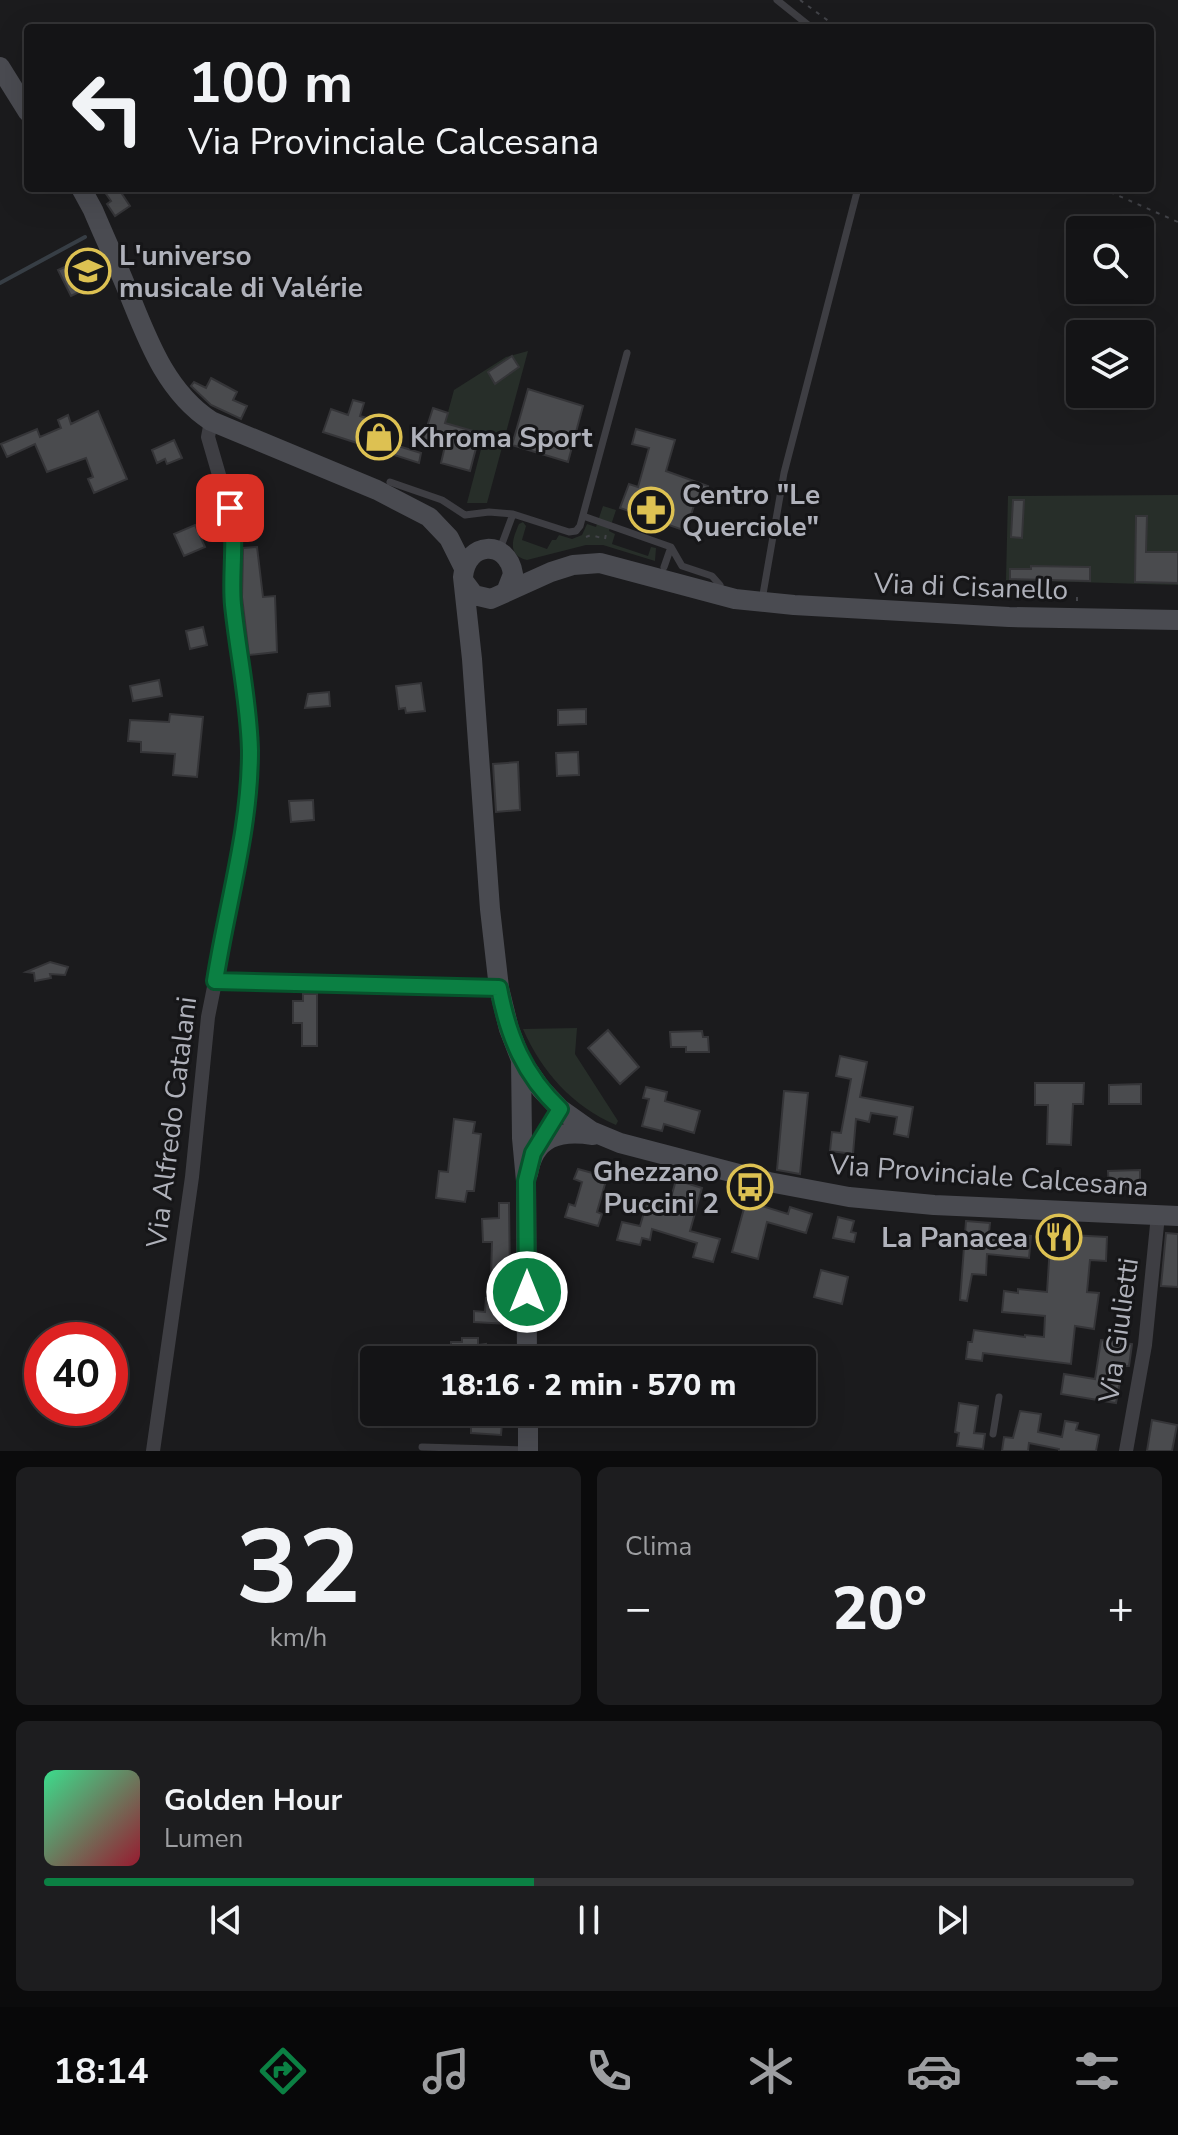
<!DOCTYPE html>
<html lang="it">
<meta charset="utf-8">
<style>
body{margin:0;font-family:"Nunito Sans",sans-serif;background:#1d1d1f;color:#f1f3f6;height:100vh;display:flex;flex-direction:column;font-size:30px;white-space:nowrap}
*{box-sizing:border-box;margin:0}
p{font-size:26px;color:#9d9ea1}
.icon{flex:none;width:44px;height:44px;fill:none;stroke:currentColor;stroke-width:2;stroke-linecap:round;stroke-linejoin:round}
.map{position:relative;height:1451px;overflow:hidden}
.sheet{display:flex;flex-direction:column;gap:16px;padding:16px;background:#0b0b0c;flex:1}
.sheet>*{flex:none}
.guide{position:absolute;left:24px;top:24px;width:1130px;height:168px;border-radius:8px;box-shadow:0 8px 32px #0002,0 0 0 2px #333335;background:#141416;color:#f1f3f6;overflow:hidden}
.fabs{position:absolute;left:1066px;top:216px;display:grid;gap:16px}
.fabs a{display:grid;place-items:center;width:88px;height:88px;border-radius:8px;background:#141416;box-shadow:0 8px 32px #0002,0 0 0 2px #333335;font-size:40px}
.speed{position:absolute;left:24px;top:1322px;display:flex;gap:16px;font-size:40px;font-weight:700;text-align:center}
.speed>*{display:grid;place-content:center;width:104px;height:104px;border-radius:50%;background:#141416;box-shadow:0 8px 32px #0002,0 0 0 2px #333335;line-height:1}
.speed .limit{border:12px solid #d22;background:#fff;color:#111}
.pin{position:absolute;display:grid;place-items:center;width:68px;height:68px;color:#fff;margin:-34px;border-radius:16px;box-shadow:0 4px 12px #0006}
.me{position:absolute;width:88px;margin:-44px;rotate:0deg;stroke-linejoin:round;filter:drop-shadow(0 0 6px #0008)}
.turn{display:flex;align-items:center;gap:28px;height:168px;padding:0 32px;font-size:36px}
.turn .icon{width:104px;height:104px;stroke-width:2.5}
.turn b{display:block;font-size:56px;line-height:68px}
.big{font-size:60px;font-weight:800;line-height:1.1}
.sheet .card{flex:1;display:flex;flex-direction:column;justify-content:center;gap:12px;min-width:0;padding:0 28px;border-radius:12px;background:#1d1d1f}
.sheet .dial{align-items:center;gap:0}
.dial b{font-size:104px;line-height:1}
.song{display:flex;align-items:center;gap:24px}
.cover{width:96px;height:96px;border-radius:12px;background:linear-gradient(135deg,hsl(150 70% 55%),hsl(350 70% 35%))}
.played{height:8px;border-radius:4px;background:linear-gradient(90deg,#0b8043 45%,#333335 45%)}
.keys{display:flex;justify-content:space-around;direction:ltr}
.heat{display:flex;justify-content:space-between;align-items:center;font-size:44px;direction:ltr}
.sheet .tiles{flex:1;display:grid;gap:16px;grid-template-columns:1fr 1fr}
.card:last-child{grid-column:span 2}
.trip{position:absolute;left:360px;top:1346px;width:456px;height:80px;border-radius:8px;background:#141416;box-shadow:0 8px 32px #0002,0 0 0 2px #333335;font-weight:800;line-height:80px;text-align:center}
.tabs{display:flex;height:128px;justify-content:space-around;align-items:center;background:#080809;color:#9d9ea1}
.tabs .icon{width:56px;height:56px}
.tabs .active{color:#0b8043}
.tabs b{font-size:36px;color:#f1f3f6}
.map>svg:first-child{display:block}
</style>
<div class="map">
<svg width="1178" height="1451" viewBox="0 0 1178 1451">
<rect width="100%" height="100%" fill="#1b1b1d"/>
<path fill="#272e29" d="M528 351 487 503H467L485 434 445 423 454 390 506 357Z
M1178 495V585L1006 580 1008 496Z
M603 506 616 510 609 531 615 534 612 544 648 556 651 547 656 548 655 561 603 545H586L527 560C506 555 513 538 519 524L523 522 526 526 522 540 547 549 552 540H556L559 535 572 539 582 535 587 524 596 527Z
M577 1028 575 1054 618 1121 616 1125C572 1106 542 1072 523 1029Z"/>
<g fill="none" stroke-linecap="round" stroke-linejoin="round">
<path stroke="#373e45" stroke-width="4" d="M0 283 85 237"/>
</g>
<path fill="#4a4b4e" stroke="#353538" stroke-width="2" d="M102 188H118L130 206 115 216 107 204 111 201Z
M78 261 90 287 71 296 58 270Z
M512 356 519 367 495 384 488 372Z
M211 378 237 392 233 400 247 406 241 419 211 405 191 386 194 382 206 388Z
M528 389 583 406 568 462 512 445Z
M353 400 364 403 360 416 400 428 395 445 421 453 419 463 323 432 331 409 348 415Z
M433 408 448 413 445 423 480 433 470 471 441 463 445 446 423 439Z
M98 411 127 479 94 493 88 479 93 477 86 458 47 472 35 444 7 457 1 444 37 429 40 437 61 428 58 420 68 415 71 424Z
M636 429 675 440 666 471 708 486 703 501 696 499 686 531 620 508 629 484 638 487 649 448 632 444Z
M174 440 182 458 167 464 165 459 157 463 152 450Z
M1013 500H1024L1022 538 1011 537Z
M1136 516H1147L1146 552H1178V583L1135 582Z
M195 525 205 547 184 556 174 534Z
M257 547 263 597 275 596 277 652 249 655 242 597 243 548Z
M1031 566 1090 567V581L1010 579V569H1031Z
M203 627 207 645 190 649 186 631Z
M159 680 162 696 133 701 130 686Z
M421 683 425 711 406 713 405 708 399 709 396 686Z
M329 692 330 706 305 708 308 694Z
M586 709V724L558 725V710Z
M170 714 203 717 197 777 173 775 175 754 141 752V742L128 741 130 720 169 722Z
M578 752 579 775 557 776 556 753Z
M518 762 520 810 496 812 493 764Z
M313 800 314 820 291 822 289 801Z
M50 962 68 967 65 975 50 974 51 978 35 981 34 973 26 972Z
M303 994H317V1046H302V1023H293V1001H303Z
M608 1030 639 1067 620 1084 588 1048Z
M702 1031 703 1037H708L709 1052H686V1047H671L670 1032Z
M840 1056 867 1062 860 1097 913 1107 908 1137 894 1134 897 1117 871 1113 869 1122 856 1119 853 1154 830 1151 832 1132 841 1133 851 1079 836 1076Z
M1035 1083H1084L1083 1104H1073L1071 1145 1047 1144 1048 1105H1035Z
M1141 1084V1104H1109V1085Z
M646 1087 667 1092 665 1101 700 1111 694 1133 664 1124 662 1131 642 1126 649 1099 643 1098Z
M784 1091 808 1093 800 1174 777 1170Z
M454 1119 475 1122 473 1133 481 1134 474 1191H467L465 1202 436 1198 439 1171 448 1172Z
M578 1169 607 1177 597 1212 602 1214 598 1226 565 1217 569 1204 575 1206 582 1182 574 1179Z
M1140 1170V1189H1109L1108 1171Z
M676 1180 702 1188 690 1231 720 1239 713 1262 693 1257 697 1243 652 1229 650 1240 642 1238 640 1245 617 1240 622 1222 640 1226 647 1202 668 1208Z
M746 1201 788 1214 790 1207 812 1214 806 1233 767 1222 758 1259 732 1252Z
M499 1203H509L510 1278H491L492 1242H483L482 1219 499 1218Z
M838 1217 854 1221 851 1232 856 1233 854 1242 833 1238Z
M966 1221 990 1223 989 1233 1031 1236 1029 1258 987 1254 986 1275 972 1274 967 1301 960 1300Z
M1051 1230 1070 1232V1235L1107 1237 1106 1261 1090 1260 1087 1292 1099 1293 1094 1329 1075 1326 1071 1364 983 1353 982 1361 966 1359 968 1342H972L974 1330 1025 1337V1335L1044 1337 1045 1316 1002 1312 1004 1291 1018 1293V1289L1047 1292Z
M1166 1233 1178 1234V1287L1161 1286Z
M821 1270 848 1277 842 1304 814 1297Z
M486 1298 510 1299 509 1324 474 1322V1311L485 1312Z
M462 1338H478V1345L486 1344V1360H451V1342H462Z
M1101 1340 1132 1344 1129 1366H1123L1116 1403 1061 1394 1064 1374 1095 1379Z
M959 1403 978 1406 974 1433 985 1434 983 1449 957 1446 959 1433 955 1432Z
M1020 1411 1041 1414 1038 1432 1062 1437 1065 1421 1078 1423 1076 1430 1099 1435 1096 1451H1059V1449L1029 1443 1028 1451H1002L1004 1437 1013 1438Z
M471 1412H503L501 1435 471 1433Z
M1152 1420 1177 1425 1172 1451H1147Z"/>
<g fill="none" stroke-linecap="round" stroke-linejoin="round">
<path stroke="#424348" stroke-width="2" stroke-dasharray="4 6" stroke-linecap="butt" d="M800 0 838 28
M1101 188 1178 222
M586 537 591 535 605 539 606 534
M1077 601V592"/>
<path stroke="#3e3e43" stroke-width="7" d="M777 0 812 28
M390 482 442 500 465 515 489 512 513 514 569 532 576 531 580 526 627 353
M583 516 671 547 682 566 712 576 720 585
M500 549 513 514
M664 567 671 547
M762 600 784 473 858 188
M993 1434 999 1397
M422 1447 526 1450"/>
<path stroke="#3e3e43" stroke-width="14" d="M215 981 499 988
M153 1451 192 1177 208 1017 237 873 249 780V735L232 598 233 523 208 437 211 421
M1126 1451 1145 1345 1158 1215"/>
<path stroke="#4a4b51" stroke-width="20" d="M0 67 28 112
M81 188 93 210C104 236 116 262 127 289 147 338 165 391 211 421L377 490 429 517 449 538 464 568
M465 583 474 595 491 599 551 572 573 565 600 563 735 599 794 605 1009 617 1178 620
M506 592 513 574C508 539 466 541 463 577L472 659 490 909 499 988 509 1029 521 1060 541 1089 560 1109 591 1131 620 1143 769 1182 849 1197 934 1205 1178 1216
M521 1060 522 1138 526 1181 527 1360
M528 1174C534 1136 560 1130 593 1135
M528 1412V1451"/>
</g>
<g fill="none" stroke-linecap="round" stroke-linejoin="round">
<g stroke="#07532c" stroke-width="20">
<path id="route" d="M230 508C237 541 230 573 233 605 238 654 249 702 250 751 250 830 227 904 215 981L499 988C508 1036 524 1075 560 1109L533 1153 526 1181 527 1292"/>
</g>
<use href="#route" stroke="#0b8043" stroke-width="14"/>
</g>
<defs>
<g id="school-ring" transform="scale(2.3)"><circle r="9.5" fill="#161618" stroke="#ddc152" stroke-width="1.5"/><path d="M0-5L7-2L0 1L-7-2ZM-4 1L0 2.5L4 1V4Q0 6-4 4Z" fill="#ddc152"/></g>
<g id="shop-ring" transform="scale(2.3)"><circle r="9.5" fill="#161618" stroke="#ddc152" stroke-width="1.5"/><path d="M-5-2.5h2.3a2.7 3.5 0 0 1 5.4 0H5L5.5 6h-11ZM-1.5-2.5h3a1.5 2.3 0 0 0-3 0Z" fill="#ddc152"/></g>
<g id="pharmacy-ring" transform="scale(2.3)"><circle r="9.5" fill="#161618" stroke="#ddc152" stroke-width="1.5"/><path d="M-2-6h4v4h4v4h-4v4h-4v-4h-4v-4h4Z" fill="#ddc152"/></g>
<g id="bus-ring" transform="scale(2.3)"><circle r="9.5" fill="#161618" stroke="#ddc152" stroke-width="1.5"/><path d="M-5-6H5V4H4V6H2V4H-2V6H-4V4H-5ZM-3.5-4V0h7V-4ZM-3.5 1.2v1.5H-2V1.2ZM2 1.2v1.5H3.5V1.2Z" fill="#ddc152"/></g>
<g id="restaurant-ring" transform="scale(2.3)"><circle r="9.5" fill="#161618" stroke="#ddc152" stroke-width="1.5"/><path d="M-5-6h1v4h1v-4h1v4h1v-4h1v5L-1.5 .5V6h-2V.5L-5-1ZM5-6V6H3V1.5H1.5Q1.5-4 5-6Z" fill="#ddc152"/></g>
</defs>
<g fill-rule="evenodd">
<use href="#school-ring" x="88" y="271"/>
<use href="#shop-ring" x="379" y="437"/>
<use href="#pharmacy-ring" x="651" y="510"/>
<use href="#bus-ring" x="750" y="1187"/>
<use href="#restaurant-ring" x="1059" y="1237"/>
</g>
<g text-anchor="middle" stroke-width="6" stroke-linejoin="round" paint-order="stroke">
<g font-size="28" font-weight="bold" fill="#afb1ba" stroke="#161618" text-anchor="start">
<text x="119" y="265">L'universo<tspan x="119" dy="32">musicale di Valérie</tspan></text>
<text x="410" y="447">Khroma Sport</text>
<text x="682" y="504">Centro "Le<tspan x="682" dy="32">Querciole"</tspan></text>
<text x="719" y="1181" text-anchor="end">Ghezzano<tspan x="719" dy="32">Puccini 2</tspan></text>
<text x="1028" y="1247" text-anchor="end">La Panacea</text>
</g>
<g font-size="28" fill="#afb1ba" stroke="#161618">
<text transform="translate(971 586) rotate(2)" y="10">Via di Cisanello</text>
<text transform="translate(171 1122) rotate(-83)" y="10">Via Alfredo Catalani</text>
<text transform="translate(989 1175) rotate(4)" y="10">Via Provinciale Calcesana</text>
<text transform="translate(1118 1330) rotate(-82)" y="10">Via Giulietti</text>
</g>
</g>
</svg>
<div class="fabs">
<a><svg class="icon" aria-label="search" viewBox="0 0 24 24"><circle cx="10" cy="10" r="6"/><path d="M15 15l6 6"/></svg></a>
<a><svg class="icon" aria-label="layers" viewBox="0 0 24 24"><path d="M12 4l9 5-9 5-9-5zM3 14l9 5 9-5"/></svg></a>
</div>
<div class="speed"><div class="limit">40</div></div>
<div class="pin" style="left:230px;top:508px;background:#d93025"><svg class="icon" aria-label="arrive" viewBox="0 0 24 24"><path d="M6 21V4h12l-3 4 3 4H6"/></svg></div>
<svg class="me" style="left:527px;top:1292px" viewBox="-20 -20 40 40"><circle r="17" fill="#0b8043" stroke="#fff" stroke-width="3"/><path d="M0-11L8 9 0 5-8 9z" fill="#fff"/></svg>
<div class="trip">18:16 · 2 min · 570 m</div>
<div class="guide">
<div class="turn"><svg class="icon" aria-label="left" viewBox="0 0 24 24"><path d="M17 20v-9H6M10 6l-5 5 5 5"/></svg><div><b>100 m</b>Via Provinciale Calcesana</div></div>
</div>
</div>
<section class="sheet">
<div class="tiles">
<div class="card dial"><b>32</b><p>km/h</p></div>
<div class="card"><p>Clima</p>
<div class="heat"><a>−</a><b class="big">20°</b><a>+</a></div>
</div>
<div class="card">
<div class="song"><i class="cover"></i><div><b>Golden Hour</b><p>Lumen</p></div></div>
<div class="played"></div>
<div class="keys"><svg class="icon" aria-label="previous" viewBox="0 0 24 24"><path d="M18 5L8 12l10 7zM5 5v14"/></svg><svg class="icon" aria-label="pause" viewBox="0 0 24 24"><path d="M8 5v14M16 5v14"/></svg><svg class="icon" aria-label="next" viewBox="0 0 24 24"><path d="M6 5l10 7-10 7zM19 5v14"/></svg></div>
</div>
</div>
</section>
<nav class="tabs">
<b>18:14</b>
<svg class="icon active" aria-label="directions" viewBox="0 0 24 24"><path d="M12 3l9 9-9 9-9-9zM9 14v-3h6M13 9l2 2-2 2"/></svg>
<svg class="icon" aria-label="music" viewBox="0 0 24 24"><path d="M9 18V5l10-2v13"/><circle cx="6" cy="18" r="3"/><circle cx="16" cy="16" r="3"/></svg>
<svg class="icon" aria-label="phone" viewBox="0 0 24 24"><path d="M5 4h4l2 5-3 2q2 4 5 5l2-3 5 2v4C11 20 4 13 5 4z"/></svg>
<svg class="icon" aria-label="climate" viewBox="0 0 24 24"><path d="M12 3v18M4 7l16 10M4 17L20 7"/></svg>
<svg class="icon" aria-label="car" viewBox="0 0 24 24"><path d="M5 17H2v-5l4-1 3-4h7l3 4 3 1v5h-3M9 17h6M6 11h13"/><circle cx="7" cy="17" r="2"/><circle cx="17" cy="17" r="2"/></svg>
<svg class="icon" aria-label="filters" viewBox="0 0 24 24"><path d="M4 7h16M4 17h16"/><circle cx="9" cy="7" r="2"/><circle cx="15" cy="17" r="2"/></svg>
</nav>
